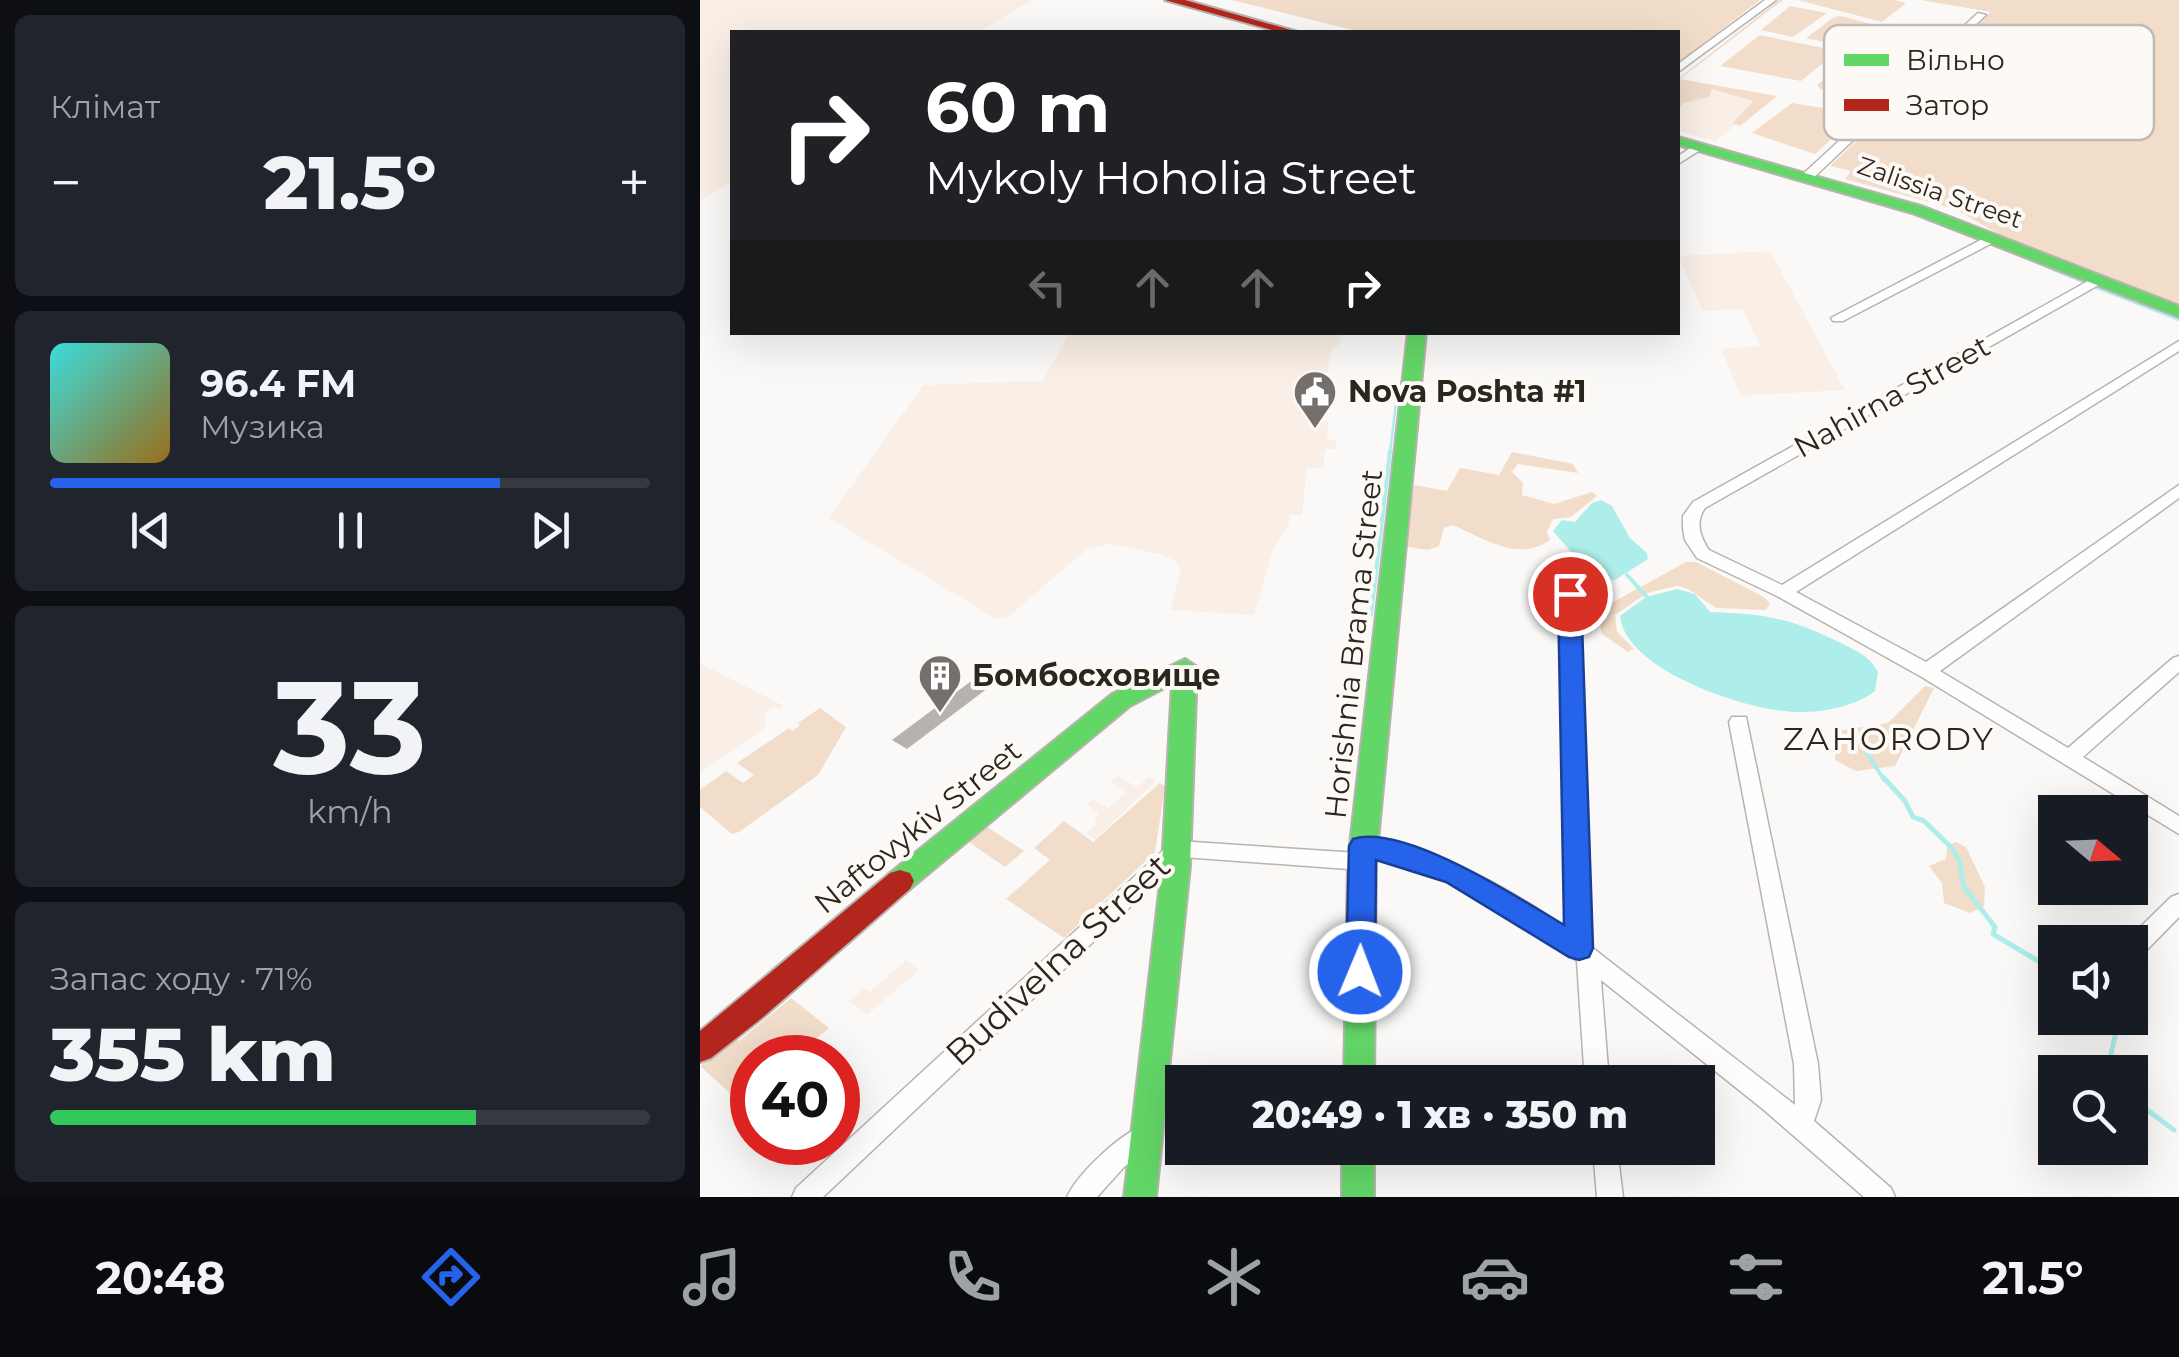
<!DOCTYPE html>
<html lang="uk">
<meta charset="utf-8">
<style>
body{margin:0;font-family:Montserrat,sans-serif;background:#20242c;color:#f1f3f6;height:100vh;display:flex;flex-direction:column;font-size:38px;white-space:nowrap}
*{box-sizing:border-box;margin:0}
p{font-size:32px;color:#9ea1a6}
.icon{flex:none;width:55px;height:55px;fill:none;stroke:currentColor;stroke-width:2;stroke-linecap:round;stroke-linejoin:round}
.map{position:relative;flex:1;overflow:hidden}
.sheet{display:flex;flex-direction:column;gap:15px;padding:15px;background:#0d0f14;width:700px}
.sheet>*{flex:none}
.banner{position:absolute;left:30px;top:30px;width:950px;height:305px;border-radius:0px;box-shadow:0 10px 40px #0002;background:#202124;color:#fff;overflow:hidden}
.needle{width:65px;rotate:109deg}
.fabs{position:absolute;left:1338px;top:795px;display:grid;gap:20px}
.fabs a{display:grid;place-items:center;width:110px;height:110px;border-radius:0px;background:#171b24;box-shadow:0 10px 40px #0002;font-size:50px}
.speed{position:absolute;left:30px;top:1035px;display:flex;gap:20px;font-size:50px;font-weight:700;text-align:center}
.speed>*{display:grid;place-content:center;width:130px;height:130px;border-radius:50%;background:#171b24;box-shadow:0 10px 40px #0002;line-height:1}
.speed .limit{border:15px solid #d22;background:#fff;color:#111}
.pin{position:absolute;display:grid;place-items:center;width:85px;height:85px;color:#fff;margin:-42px;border:5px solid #fff;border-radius:50%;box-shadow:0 2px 10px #0007}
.me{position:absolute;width:110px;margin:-55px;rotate:1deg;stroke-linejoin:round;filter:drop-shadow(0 0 8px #0008)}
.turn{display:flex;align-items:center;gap:35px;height:210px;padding:0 30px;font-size:45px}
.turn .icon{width:130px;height:130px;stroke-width:2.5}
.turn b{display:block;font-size:70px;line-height:85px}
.lanes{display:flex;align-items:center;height:95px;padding:0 30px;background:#0003;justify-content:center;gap:50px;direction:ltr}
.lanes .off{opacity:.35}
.big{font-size:75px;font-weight:800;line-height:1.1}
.sheet .widget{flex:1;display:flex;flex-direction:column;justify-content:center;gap:15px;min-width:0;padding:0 35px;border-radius:15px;background:#20242c}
.sheet .dial{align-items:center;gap:0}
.dial b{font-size:130px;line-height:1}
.song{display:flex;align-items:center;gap:30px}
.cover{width:120px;height:120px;border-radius:15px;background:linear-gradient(135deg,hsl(180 70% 55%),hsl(40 70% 35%))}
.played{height:10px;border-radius:5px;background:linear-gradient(90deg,#2563eb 75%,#363941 75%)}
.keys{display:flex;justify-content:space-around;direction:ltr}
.heat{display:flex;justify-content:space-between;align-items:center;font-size:55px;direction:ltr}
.charge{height:15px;border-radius:8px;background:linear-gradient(90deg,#34c759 71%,#363941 0)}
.trip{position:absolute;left:465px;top:1065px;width:550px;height:100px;border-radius:0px;background:#171b24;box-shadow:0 10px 40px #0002;font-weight:800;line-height:100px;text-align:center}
.tab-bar{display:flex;height:160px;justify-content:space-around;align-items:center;background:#090b0e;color:#9ea1a6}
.tab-bar .icon{width:70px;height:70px}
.tab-bar .active{color:#2563eb}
.tab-bar b{font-size:45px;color:#f1f3f6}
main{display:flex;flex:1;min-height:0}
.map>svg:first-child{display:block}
</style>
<main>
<section class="sheet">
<div class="widget"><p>Клімат</p>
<div class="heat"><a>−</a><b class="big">21.5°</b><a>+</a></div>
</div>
<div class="widget">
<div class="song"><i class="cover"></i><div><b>96.4 FM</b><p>Музика</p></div></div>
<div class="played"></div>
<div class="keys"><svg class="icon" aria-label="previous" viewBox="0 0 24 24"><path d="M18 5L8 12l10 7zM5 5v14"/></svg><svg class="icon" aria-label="pause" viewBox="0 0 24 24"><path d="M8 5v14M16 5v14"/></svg><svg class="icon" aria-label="next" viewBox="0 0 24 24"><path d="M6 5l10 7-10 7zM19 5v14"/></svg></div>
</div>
<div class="widget dial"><b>33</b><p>km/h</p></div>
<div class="widget"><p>Запас ходу · 71%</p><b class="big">355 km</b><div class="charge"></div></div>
</section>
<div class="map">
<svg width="1479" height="1197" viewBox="0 0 1479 1197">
<rect width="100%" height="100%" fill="#fbf9f7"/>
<path fill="#f9efe6" d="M0 0H332L278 32H32V182L0 201Z
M978 81 1070 98 1015 141 978 131Z
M1070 251 1145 390 1041 396 1021 349 1060 346 1043 309 1003 311 978 256Z
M369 333H641L638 347H633L627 373 622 374 618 420 629 421 627 439 636 440 635 449H625L623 468H607L602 515H590L589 525 574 547 554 615 470 610 481 571 476 562 464 555 411 544 388 548 309 616 296 619 129 518 223 385 343 381Z
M0 663 82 705 81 709 72 708 64 715 66 725 62 730 0 773Z
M418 776 437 787 449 777 456 781 395 839 386 834 398 823 393 819 399 813 386 805 393 799 408 808 427 792 411 782Z
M206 960 219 970 167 1015 149 1001 164 988 170 992Z"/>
<path fill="#f1ddca" d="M532 0H1060L978 63V32H661Z
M1079 0H1083L980 79 1077 96 1040 126 1033 123 1053 101 1012 89 1009 97 983 103 978 110V79Z
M1098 0H1194L1206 3 1182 22Z
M1221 0H1479V304L1300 235 1255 209 1145 179 1151 171 1130 166 1291 12Z
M1090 6 1127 13 1093 37 1061 30Z
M1141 16 1175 25 1147 47 1106 38 1134 17Z
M1193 24 1247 37 1180 97 1120 89 1117 85Z
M1060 35 1138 51 1101 81 1020 66Z
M1092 103 1159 114 1115 154 1052 133Z
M812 452 873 464 878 473 818 464 812 472 823 483 822 495 854 504 892 492 897 496 871 517 853 519 847 532 850 540C819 563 783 538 753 525L744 528 739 546 728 550 702 546 714 485 747 491 760 468 799 475Z
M986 562H996L1064 597 1070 604 1066 610 1016 608 988 589 977 586 947 593 915 615 917 632 934 649 928 652 902 634 897 611Z
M1225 686 1234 688 1195 766 1156 771 1135 760 1137 731 1188 723Z
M120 708 146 727 118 775 39 832 32 834 0 807V790L26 771 43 783 54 775 37 763 89 728 93 731 100 725 98 723Z
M460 783 465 787 455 852 364 938 306 899 350 860 334 848 364 821 393 842Z
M284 825 324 851 305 867 266 840Z
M1255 842 1266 847 1285 887 1284 906 1270 913 1244 903 1242 883 1229 866 1246 859 1247 846Z
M91 998 129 1028 94 1057 52 1058V1093L41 1103 0 1066 34 1038 39 1041Z"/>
<path fill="#aeeeea" d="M901 500 912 506 930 538 947 553 948 559 915 580 890 574 853 531 862 520 875 522 892 503Z
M977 589 995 594 1010 612C1066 614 1091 618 1141 643 1156 651 1170 656 1178 672L1175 691C1155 707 1120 713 1094 712 1046 710 926 671 920 616L946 597Z"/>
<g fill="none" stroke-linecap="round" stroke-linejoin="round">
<path stroke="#aeeeea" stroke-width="2.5" d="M1291 244 1383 282
M1395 287 1479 320
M690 453 698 386"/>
<path stroke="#aeeeea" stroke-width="4" d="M927 575 947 597
M671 615 690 451
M1154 732 1184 780"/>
<path stroke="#aeeeea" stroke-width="5" d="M1183 777 1205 801 1213 817 1224 821 1251 847 1259 860 1264 887 1295 927 1293 934 1355 971
M1407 1072 1419 1018
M1430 1097 1474 1130"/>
</g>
<path fill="#b6b2ad" d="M274 679 288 688 207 749 192 740Z"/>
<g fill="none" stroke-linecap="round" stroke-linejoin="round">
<g stroke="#b8b3af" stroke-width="3">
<path id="street" d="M1065 0H1076L978 72V64Z
M1278 13 1286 15 1111 180H1103V174Z
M995 145 1005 147 978 164V156Z
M1292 234 1298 238 1296 241 1143 321H1133L1131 318Z
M1397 276 1402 277V283L1005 508C995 522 1000 537 1009 550L1082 585 1479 341V351L1096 592 1226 662 1479 485V498L1240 671 1368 748 1473 658 1479 656V672L1383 757 1479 816V834L1220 676 1077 596 997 558 985 540 983 528V516L993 502Z
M870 588 879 594 890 946 1095 1105 1094 1064 1029 722 1032 717H1046L1118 1064 1121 1100 1114 1121 1191 1188 1195 1197H1164L1064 1110 901 980 909 1082H885L877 961C813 913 749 871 670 856L673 862 669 868 662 870 483 857 123 1197H92L96 1188 471 843 478 841 658 853 653 847 656 841C666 838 675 841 686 843 753 856 812 891 868 929L861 594Z
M1479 894V917L1438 959 1430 961V942H1425L1471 897Z
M444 1125 453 1129 456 1137 453 1145 424 1167 397 1197H367C378 1173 419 1135 444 1125Z
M893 1148H917L923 1197H897Z"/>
</g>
<g stroke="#b8b3af" stroke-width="4">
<path id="fast" d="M978 137 1224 207 1479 306V317L1212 213 978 145Z
M708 332H726L676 862 674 1082H644L648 862Z
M485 659 497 667 490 866 456 1197H424L462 866 472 684 430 706 210 889 200 892 190 889 186 881 190 873 412 694Z
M642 1148H674V1197H642Z"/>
</g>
<g stroke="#b8b3af" stroke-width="4">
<path id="jam" d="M465 0H485L598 32H579Z
M200 870 210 873 214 881 210 889 62 1018 11 1058 0 1062V1031L190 873Z"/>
</g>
<use href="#street" fill="#fefefe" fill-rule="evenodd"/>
<use href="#fast" fill="#63d668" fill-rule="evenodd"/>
<use href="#jam" fill="#b3261e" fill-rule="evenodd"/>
</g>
<path fill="#2563eb" stroke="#184099" stroke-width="2.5" d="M870 587 881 594 893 948 889 957 879 960 869 957 746 882 676 860 675 972 671 981 660 984 650 981 646 972 649 846 653 839C704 823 820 899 864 925L858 594Z"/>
<defs>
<g id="civic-pin" transform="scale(2.25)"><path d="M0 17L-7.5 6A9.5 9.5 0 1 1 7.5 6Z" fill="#75706b" stroke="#fdf9f5"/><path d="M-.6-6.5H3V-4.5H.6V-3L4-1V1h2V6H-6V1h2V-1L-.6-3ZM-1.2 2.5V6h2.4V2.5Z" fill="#fff"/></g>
<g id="building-pin" transform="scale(2.25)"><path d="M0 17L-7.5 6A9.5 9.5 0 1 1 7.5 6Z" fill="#75706b" stroke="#fdf9f5"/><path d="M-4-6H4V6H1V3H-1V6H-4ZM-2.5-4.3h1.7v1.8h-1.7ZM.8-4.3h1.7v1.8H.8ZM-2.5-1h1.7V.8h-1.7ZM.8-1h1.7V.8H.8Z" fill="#fff"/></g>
</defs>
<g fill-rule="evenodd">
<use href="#civic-pin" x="615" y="392"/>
<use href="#building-pin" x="240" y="676"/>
</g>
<g text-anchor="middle" stroke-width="8" stroke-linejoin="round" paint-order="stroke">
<g font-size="25" fill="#2d261f" stroke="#fdf9f5">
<text transform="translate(1240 192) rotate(19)" y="9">Zalissia Street</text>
</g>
<g font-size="30" font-weight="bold" fill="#2d261f" stroke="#fdf9f5" text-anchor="start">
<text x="648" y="402">Nova Poshta #1</text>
<text x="272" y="686">Бомбосховище</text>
</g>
<g font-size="30" fill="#2d261f" stroke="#fdf9f5">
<text transform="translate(1192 397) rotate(-29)" y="10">Nahirna Street</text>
<text transform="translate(654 644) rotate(-84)" y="10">Horishnia Brama Street</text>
<text transform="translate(218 827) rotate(-39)" y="10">Naftovykiv Street</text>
</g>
<g font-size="32" letter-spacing="2.5" fill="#2d261f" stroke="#fdf9f5">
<text x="1189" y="750">ZAHORODY</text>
</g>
<g font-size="35" fill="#2d261f" stroke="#fdf9f5">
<text transform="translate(358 960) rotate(-43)" y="12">Budivelna Street</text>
</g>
</g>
<rect x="1124" y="25" width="330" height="115" rx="15" fill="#fdf9f5" stroke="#bfbab5" stroke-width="2.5"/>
<rect x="1144" y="54" width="45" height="12" fill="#63d668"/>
<rect x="1144" y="99" width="45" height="12" fill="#b3261e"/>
<g font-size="28" fill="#2d261f">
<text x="1206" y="70">Вільно</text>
<text x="1206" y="115">Затор</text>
</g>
</svg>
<div class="fabs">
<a><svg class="needle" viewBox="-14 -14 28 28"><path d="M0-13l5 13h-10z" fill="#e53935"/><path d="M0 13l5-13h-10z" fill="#9ea1a6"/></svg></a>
<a><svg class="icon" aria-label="sound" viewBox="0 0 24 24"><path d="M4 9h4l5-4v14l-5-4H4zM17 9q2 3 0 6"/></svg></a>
<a><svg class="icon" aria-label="search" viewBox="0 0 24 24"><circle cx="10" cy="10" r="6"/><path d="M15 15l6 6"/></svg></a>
</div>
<div class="speed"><div class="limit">40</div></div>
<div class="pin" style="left:870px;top:594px;background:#d93025"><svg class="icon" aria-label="arrive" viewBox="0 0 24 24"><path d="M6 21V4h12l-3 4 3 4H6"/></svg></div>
<svg class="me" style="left:660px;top:972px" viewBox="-20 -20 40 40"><circle r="17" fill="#2563eb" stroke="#fff" stroke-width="3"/><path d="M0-11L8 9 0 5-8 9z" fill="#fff"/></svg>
<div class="trip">20:49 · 1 хв · 350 m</div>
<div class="banner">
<div class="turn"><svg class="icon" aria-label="right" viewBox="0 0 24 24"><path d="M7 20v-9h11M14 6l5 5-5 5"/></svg><div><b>60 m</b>Mykoly Hoholia Street</div></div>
<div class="lanes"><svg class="icon off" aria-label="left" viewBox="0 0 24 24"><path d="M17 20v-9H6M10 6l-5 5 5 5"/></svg><svg class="icon off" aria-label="ahead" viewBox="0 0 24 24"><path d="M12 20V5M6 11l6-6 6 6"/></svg><svg class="icon off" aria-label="ahead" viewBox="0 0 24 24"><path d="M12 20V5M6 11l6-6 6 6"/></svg><svg class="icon" aria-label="right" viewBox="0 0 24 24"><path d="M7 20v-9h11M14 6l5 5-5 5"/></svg></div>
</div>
</div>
</main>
<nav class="tab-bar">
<b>20:48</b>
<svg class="icon active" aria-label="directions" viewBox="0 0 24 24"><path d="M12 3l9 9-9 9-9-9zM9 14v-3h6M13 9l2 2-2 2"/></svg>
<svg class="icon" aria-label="music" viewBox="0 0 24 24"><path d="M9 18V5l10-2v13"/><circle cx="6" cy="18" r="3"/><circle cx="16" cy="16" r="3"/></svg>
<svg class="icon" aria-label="phone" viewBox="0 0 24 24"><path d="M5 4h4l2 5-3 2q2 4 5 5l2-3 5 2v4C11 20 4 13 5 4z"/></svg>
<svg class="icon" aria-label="climate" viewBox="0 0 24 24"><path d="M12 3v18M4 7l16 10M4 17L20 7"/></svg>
<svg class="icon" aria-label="car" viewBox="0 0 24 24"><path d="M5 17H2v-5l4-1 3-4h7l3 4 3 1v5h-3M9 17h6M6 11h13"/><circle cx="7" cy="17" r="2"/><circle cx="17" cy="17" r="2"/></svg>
<svg class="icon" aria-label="filters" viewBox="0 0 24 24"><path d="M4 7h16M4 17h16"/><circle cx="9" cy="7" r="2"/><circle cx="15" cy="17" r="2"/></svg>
<b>21.5°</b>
</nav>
